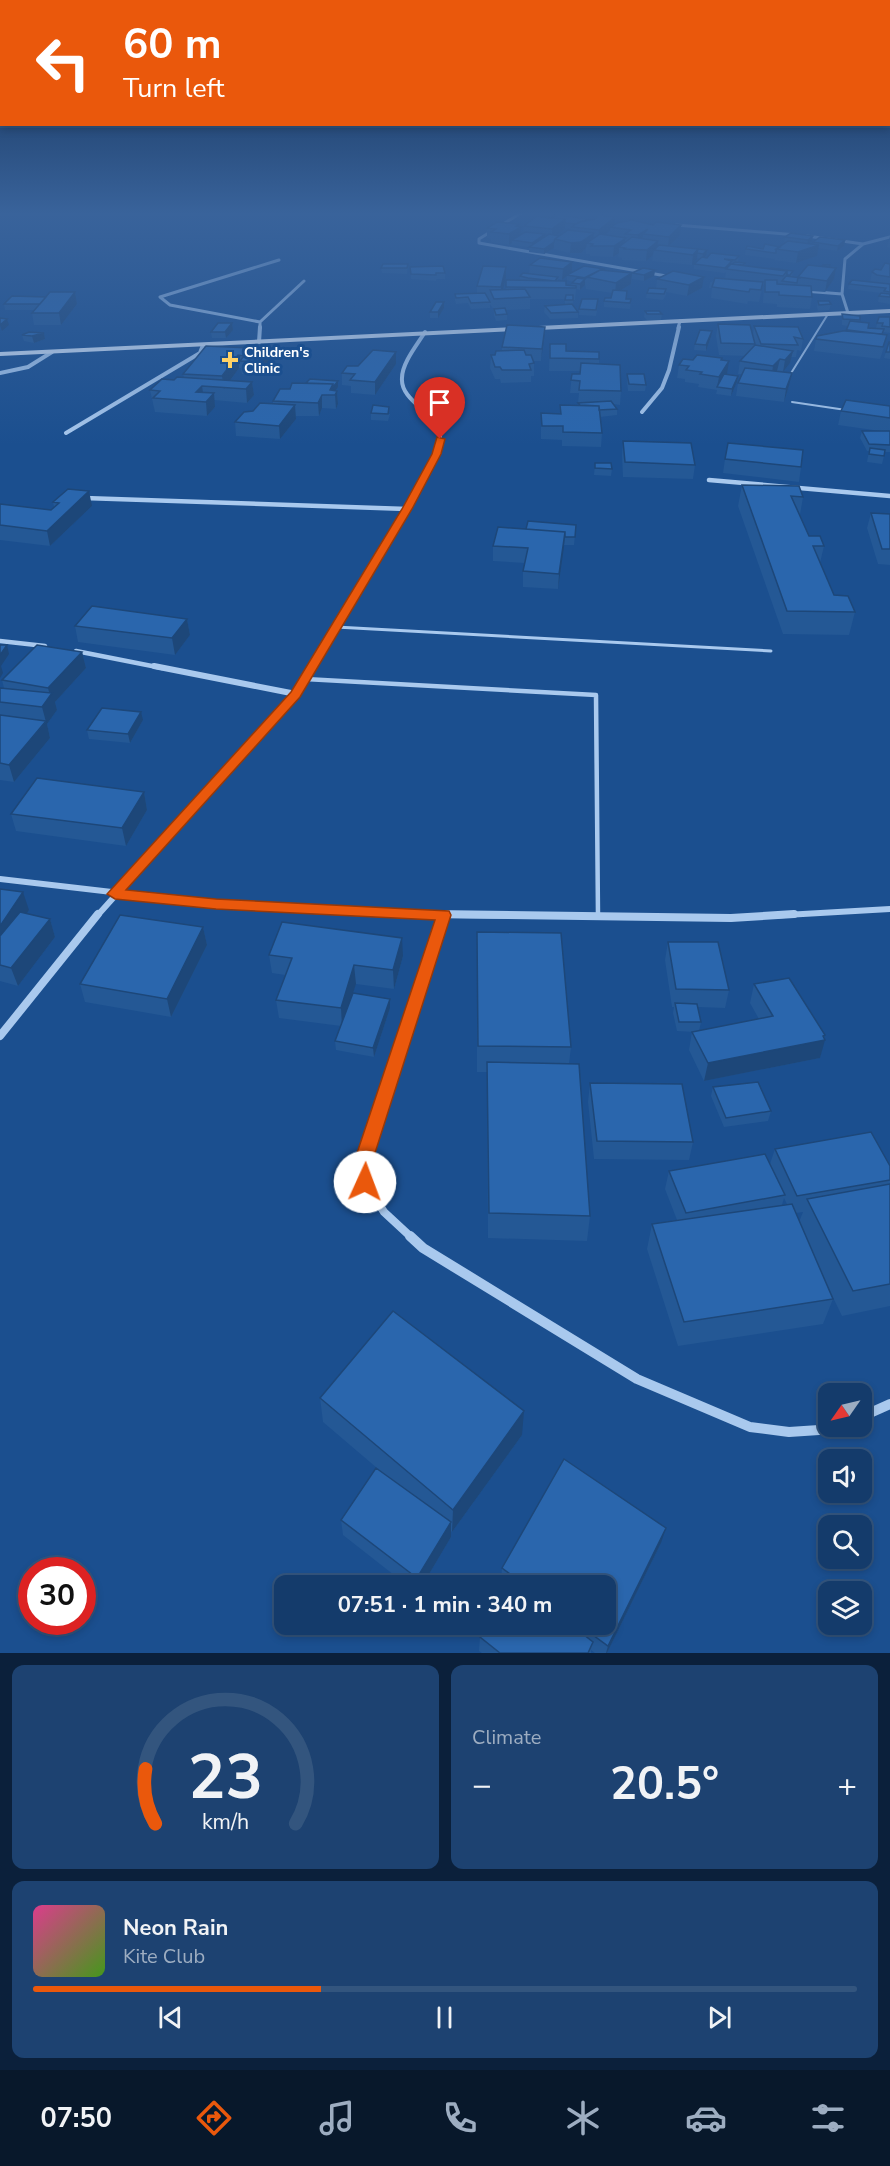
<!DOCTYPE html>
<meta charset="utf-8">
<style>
body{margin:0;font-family:"Nunito Sans",sans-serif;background:#1d4271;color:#f1f3f6;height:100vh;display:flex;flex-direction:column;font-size:22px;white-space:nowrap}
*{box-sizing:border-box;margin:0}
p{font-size:20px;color:#9dadc1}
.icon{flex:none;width:33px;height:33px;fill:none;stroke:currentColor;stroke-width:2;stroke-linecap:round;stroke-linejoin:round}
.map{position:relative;height:1653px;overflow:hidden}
.side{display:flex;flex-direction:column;gap:12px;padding:12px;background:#0b203b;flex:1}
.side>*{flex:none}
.hud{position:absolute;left:0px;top:0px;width:891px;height:126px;box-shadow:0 3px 9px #0003,0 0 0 2px #33557e;background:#ea580c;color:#fff;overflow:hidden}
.needle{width:39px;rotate:236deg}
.fabs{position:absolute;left:818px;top:1383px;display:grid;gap:12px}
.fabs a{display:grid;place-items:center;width:54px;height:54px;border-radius:12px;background:#143b6b;box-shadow:0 3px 9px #0003,0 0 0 2px #33557e;font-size:30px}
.speed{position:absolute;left:18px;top:1557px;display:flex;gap:12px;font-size:30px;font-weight:700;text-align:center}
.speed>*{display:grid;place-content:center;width:78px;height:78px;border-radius:50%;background:#143b6b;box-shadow:0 3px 9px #0003,0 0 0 2px #33557e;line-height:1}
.speed .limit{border:9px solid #d22;background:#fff;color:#111}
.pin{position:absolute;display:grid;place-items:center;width:51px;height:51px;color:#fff;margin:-62px -26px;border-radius:50% 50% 50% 0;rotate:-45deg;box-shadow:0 0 6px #0007}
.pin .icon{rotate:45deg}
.me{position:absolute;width:66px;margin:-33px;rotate:2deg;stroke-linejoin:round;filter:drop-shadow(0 0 4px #0008)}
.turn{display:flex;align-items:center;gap:21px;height:126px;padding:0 24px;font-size:27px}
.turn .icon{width:78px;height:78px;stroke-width:2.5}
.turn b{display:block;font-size:42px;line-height:51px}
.big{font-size:45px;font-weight:700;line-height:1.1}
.side .card{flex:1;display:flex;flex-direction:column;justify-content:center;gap:9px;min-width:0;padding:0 21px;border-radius:12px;background:#1d4271}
.side .dial{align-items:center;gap:0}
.dial svg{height:156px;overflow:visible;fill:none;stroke:#33557e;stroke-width:7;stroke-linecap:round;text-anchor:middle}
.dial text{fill:#f1f3f6;stroke:none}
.song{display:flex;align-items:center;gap:18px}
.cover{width:72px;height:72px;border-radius:9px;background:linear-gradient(135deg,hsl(330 70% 55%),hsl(100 70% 35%))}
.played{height:6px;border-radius:3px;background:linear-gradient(90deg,#ea580c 35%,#33557e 35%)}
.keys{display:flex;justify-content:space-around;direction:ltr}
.heat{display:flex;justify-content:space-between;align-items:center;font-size:33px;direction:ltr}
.side .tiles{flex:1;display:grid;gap:12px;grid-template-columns:1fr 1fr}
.card:last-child{grid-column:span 2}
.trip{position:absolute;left:274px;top:1575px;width:342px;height:60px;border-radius:12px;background:#143b6b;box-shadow:0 3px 9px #0003,0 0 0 2px #33557e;font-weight:700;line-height:60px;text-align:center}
.menu{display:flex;height:96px;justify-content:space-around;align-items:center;background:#08182b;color:#9dadc1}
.menu .icon{width:42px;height:42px}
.menu .selected{color:#ea580c}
.menu b{font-size:27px;color:#f1f3f6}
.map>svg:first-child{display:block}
</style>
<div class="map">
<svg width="890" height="1653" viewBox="0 0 890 1653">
<rect width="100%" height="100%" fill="#1b4f8f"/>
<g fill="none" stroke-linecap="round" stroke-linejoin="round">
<path stroke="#a9c9ee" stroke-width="2" d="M788 378 828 314
M792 402 846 410"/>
<path stroke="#a9c9ee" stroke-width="3" d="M336 627 771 651"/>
<path stroke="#a9c9ee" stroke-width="4.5" d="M305 679 596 695 598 916"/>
<path stroke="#a9c9ee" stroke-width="3" d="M521 213 479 239V243L672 277
M676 225 797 235
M807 236 863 244
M804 291 842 294
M848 313 842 294 845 259 863 244 890 237
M260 322 304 281
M260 328V322L170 305 160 297 279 260
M678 328 680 321"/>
<path stroke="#a9c9ee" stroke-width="4" d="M259 342 260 327
M0 373 28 367 52 352
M642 412 662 388 669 370 679 327
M66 433 200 353 203 345
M425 476C430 465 440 449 440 436 439 413 400 402 402 378 402 363 417 345 425 332"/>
<path stroke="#a9c9ee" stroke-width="4.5" d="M709 480 890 496
M84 498 407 509
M0 641 45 646
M76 651 162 668
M312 668 381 554 425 475"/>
<path stroke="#a9c9ee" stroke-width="6" d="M154 666 296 694
M0 879 215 904 444 915 531 916
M97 916 296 694 313 666
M768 916 890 909"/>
<path stroke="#a9c9ee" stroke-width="8" d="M432 914 731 918 794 914
M0 1036 98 914
M411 1237 384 1212 365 1182 366 1153 444 915"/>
<path stroke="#a9c9ee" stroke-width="10" d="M410 1236 423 1248 637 1379 750 1427 789 1432 834 1429 840 1426
M861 1417 890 1404"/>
<path fill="#d6e6fa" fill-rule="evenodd" d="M890 309V313L0 356V352Z"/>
</g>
<path fill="#245895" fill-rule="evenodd" d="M557 213V215L680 235 669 246 698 249 706 256 704 257 739 256 738 262 745 263V266L793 271 792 277H798L822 266 830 265V267L834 279 825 292 811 291 812 297 810 309 777 307V304L763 303 764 285 763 284 759 302 748 301 747 304 711 298 712 288H709L710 282 725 279 726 272 724 273 694 269V264L700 259 697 258 692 265 652 261 653 255 646 261 622 260V258L618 257 619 253 613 257 590 256V254H586V248L581 253H570L554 249V248L544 254 529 252V247L511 245 512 243 509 245 491 242V239L487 238V228L519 224 521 234 523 233 524 226 542 217ZM565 228 572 229 571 230 559 236 556 235 565 229Z
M791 233 812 241 809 244H813V242L845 240 844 246 837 251 818 248 817 256 796 263 774 260 775 258 774 259 745 255 746 249 780 247 786 242H784L785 237Z
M890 236V248L887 247Z
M572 262V272L605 270 632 273 655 270 654 276 644 281 632 279 631 284 620 291 626 299H631L630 309 604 307V301L611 298 612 293 586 289 585 284V285L580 290 576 289 575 300H573V306L578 312V318L550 319 544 312 545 306 565 304V299H530V309L505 310 507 314V320L496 321 494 315V310L490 304V308L471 309 468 303 456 304 455 300V294L477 293V286L506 278 503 290H506V280L520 281V276L529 274 530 265ZM567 276V280L573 282 572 283 571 286 566 285 558 281V279L562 280Z
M408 264 407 274 382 273 381 268Z
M890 264V304L878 302 879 296 881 293 848 289 849 284 870 282 872 272 881 270Z
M410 267 445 273V279H436V281L411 279Z
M657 279 702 288 687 296 666 292V295L663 300 646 298 647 293 656 289Z
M75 292 77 304 61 325H34L32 313 35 310H5L4 304Z
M818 301 831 304 829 310 818 311 817 307Z
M598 305 596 316 579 315V309Z
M444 308 438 318H430V312Z
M645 311 662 314 661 320H647L644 317Z
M842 314 860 320V322L868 328H876L879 317H890V333L883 332 884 347 880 359 814 351 816 339 846 331 848 326 842 325Z
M232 323 233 330 226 338H212L211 332Z
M718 324 753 336 754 326 803 339 801 351 797 350 796 357H791L790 363 783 372 789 386 784 402 736 396 738 383 742 374H738L740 361 745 356 719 355 716 336Z
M545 327 541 361H534V376H531V382L501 383 500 379H495L490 368 491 355H495L502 351V347Z
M712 331 711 337 706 351 694 350 695 344Z
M44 333 45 339 34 343 24 341 22 335Z
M890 342V359L884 358 886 352Z
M550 344 566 351 599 359V364L621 391 620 405 614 404 617 409V415L600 417 602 433 601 447 562 446V440L541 439V413L560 414V405H578V403L579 393H570L572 374H580V371H549Z
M206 346 272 349 273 362 264 375 242 374 241 368H239L230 381 252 382 254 395 247 403 214 400 215 407 207 416 155 412 150 390 174 380 184 377 183 374Z
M693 360H722L727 374 738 376 737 382 731 396 716 394 717 390 698 387 699 384 685 382V379L677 378 679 365Z
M396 364 375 395 351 393V386L342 385V373L358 366Z
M627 374 646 385 645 391H628L627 380Z
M338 381V387L335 391H337L338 404 336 409 322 408 319 416H296V419L280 439 236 436 235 422 253 411 273 404V401L290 389 306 383Z
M890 406V452H885L882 464 867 462 869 451H867L860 438 862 431H880L838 425 841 411Z
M371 413 390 414 388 421 371 420Z
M623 441 695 465 693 479 623 477 622 455Z
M725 459 801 467 799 482 723 473Z
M595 463 612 469 611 476 594 475Z
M742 485 803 497 800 515 809 536 824 546 820 563 834 595 855 612 849 635 783 634 738 506Z
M53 502 92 506 50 546 0 540V504L51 510 54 507Z
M871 513 890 514V565L878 564 867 528Z
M576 525 574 545H564L558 589 523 587V571L525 563 493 561V546L526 529Z
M187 619 190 635 175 655 78 642 75 626Z
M82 652 86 668 55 702 57 710 47 724 50 738 14 782 0 780V688H4L2 680Z
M143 720 130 743 89 739 87 730Z
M144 792 147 810 126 846 16 831 11 814Z
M0 889 29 910 26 913 50 919 55 937 18 986 0 981Z
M203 927 207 945 171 1017 85 1002 80 984Z
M477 932 571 1047 569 1064 590 1216 587 1241 488 1238 487 1072H477Z
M668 942 729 990 725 1008 698 1007 701 1022 699 1031 759 1019 750 1003 754 984 825 1035 820 1058 704 1081 689 1050 692 1032H695L677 1031 673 1013 674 1007H672L665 960Z
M269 955 403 956 394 989 356 984 351 998 390 999V1008L374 1057 336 1050 335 1041 341 1026 279 1018 276 1000 285 975 272 973Z
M590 1083 693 1142 689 1160 594 1159 588 1102Z
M713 1087 771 1111 768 1121 724 1127 711 1096Z
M775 1149 890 1166V1306L842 1316 823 1277 833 1299 823 1324 678 1346 647 1249 652 1224 677 1220 665 1189 669 1171 770 1164ZM784 1198 787 1204 782 1205ZM803 1212 799 1222 796 1213Z
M320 1398 522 1435 452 1532 451 1531V1537L422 1586H408L343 1535 341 1520 384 1474 323 1422Z
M661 1543 607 1653H595L591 1650V1653H482L479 1651 480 1637 487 1624H606V1586H505L501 1582 502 1568Z"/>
<path fill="#1d4779" d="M615 217 614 227H610V231L598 240 599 230Z
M565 219V229L552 239V229Z
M519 224V228L521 227 520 237 512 240V243L509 245V234L516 226Z
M681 225 680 235 668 247 669 237Z
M648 229 643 234 642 242 637 246 638 235Z
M594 233 593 243H587L586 248 581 253H570L571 243Z
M545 234V239L532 248V243Z
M625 236V248L619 247V253L613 257 614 246Z
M813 236 812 241 807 245 808 240Z
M845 240 844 246 837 251 838 246Z
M658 241 657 251 654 250 653 255 646 261 647 250Z
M554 242V248L544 254V249Z
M819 245 817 256 796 263 798 252Z
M698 249 697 259 692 265 693 255Z
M707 250 706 256 702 259 703 254Z
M572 262V273L567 275V276L562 280 563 269Z
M506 267V278L501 298V287Z
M836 268 834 279 825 292 827 281Z
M655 270 654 276 644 281V275Z
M632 273 631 284 615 294 616 283Z
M704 277 702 288 687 296 689 285Z
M585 279V285L580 290V284Z
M75 292 77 304 61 325 59 313Z
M444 302V308L438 318V312Z
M7 319 9 325 2 331 0 325Z
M232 323 233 330 226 338 225 332Z
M545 327 544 339 541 361 542 349Z
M712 331 711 337 706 351V345Z
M44 333 45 339 34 343 32 336Z
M272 349 273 362 264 375 262 362Z
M793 351 790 363 783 372 785 360Z
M396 352V364L375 395V382Z
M238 355 239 368 224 389 222 376Z
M780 359 777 371 771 379 773 366Z
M729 361 727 374 719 387H717L719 377Z
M792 373 789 386 784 402 786 389Z
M738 376 737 382 731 396 732 389Z
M338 381V387L333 394 330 390 333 384Z
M252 382 254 395 247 403 246 389Z
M202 386 204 399 196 392Z
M337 391 338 404 336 409 335 395Z
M214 393 215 407 207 416 206 402Z
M322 395V408L319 416 318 403Z
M295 405 296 419 280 439 279 426Z
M89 491 92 506 50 546 47 531Z
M565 532 564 547 558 589 559 574Z
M187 619 190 635 175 655 172 638Z
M7 645 9 654 1 666 3 673 0 678V655Z
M82 652 86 668 55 702 57 710 47 724 50 738 14 782 9 765 46 722 42 707 50 696 48 688Z
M141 712 143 720 130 743 128 734Z
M144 792 147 810 126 846 122 828Z
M23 892 29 910 0 954V926Z
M50 919 55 937 18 986 11 968Z
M203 927 207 945 171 1017 167 999Z
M402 938 403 956 394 989 393 970Z
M354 965 356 984 342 1027 341 1008Z
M390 999V1008L374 1057 373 1048Z
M825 1035 823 1040H825L820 1058 704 1081 708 1063Z
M524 1411 522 1435 452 1532 453 1510Z
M451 1522V1537L422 1586H417V1578Z
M666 1528 661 1543 607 1653H606L608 1646Z"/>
<path fill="#2a66ad" stroke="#1d4779" stroke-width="1.5" d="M547 213H556L550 218 542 217Z
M557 215 588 219 576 224 565 223V219L553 218Z
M599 215 615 217 599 230 572 227 579 222 595 219Z
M537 216 565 219 552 229 524 226Z
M632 220 653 225 656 222 681 225 669 237 643 234 648 229 638 235 625 234 631 230 610 227 617 223Z
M497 222 519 224 516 226 521 227 509 234 491 232 496 229 487 228Z
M568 230 594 233 581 242 571 243 555 239Z
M525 232 545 234 532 243 512 240Z
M791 233 813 236 808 240 785 237Z
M549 234 559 236 555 239 554 242 544 249 529 247Z
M600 234 626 238 614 246H591L593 244 587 243Z
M632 237 658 241 647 250 623 249 625 248 619 247Z
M820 237 845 240 838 246 813 242Z
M788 241 819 245 798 252 776 249Z
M765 244 780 247 776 249V253H774L746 249 747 246 763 249Z
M659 245 698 249 693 255 654 250Z
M698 249 707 250 703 254 697 253Z
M711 253 739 256 735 260 724 259 732 261 725 268 694 264 702 257 707 258Z
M540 258 572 262 563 269 530 265Z
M735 262 745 263 743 265 732 264Z
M885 263 890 264V277L877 275 872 272 875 269 881 270Z
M383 264H408L407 268H381Z
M731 264 787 271 783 276 726 269Z
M808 265 836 268 827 281 798 277Z
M823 265H830L829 267 822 266Z
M443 266 445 273H436V275L411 274 410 267Z
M483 266 506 267 501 287 477 286Z
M584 266 605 269 600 270 586 278 567 275Z
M643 268 655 270 644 275 632 273Z
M770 269 771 268 793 271 790 275H787V271Z
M600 270 632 273 616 283 586 277Z
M673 271 704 277 689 285 657 279Z
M523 273 558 277 555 281 528 278 520 276Z
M786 276 801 278 798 277 797 283 782 281Z
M577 278 585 279 580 284 572 283Z
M715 278 763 282 761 290 750 289 749 292 712 287Z
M506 280 566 281V285L576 286V288L506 287Z
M765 280H777V284L811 286 812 297 779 295V292H765Z
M852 280 890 284V292L884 291 886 288 849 284Z
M649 288 666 289 664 294 647 293Z
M525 289 530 297 494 299 490 290Z
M613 290 627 291 626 299H631L630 303 604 301 605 298H611Z
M50 292H75L59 313H32Z
M485 293 490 302 471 303 468 297 456 298 455 294Z
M881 293 890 294V297L879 296Z
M566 295H573V300H565Z
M12 296 46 297 40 304H4Z
M582 299H598L596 310 579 309Z
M818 301H829L831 304 819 305Z
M436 302H444L438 312H430Z
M572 304 578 312 551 313 545 306Z
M505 308 507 314 496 315 494 309Z
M645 311H659L662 314H647Z
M842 314 860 316V320L843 319Z
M879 317H890V327L882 326 883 323H877Z
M0 318 7 319 0 325Z
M850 321 869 323 868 328 884 329 882 334 846 331Z
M218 323H232L225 332H211Z
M718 324 750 325 755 344 721 343Z
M507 325 545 327 542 349 502 347Z
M754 326 798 327 803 339 794 337 798 345 761 344Z
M700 330 712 331 706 345 695 344Z
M848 330 887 335 883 347 816 339 817 336Z
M29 332 44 333 32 336 22 335Z
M889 342H890V352H886Z
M550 344H566V351L599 352V359L550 358Z
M755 345 793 351 785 360 780 359 773 366 740 361Z
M206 346 272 349 262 362 240 361 244 356 238 355 222 376 183 374Z
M373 350 396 352 375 382 350 380 355 374 342 373 347 366H358Z
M524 350 526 355H531L534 363 529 364 531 370H502L500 367H495L491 355H495L496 351Z
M697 355 722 358 721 360 729 361 719 377 700 374 702 372 686 370 689 366 679 365 683 359 693 360Z
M581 363 620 365 621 391 579 390 580 381 571 380 572 374H580Z
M745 368 792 373 786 389 738 383Z
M627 374H644L646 385 629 384Z
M724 374 738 376 732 389 717 387Z
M177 377 252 382 246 389 202 386 196 392 214 393 206 402 153 398 160 391 150 390 162 379 174 380Z
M310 379 338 381 333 387V384L306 383Z
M292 383 333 384 330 390 337 391 335 395H322L318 403 273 401 280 389H290Z
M846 400 890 406V418L841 411Z
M611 401 617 409 599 410V406L580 405 578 403Z
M260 403 295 405 279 426 235 422 244 412 253 411Z
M373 405 389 407 388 414 371 413Z
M560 405 599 406 602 433 563 432V426H542L541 413 561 414Z
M862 431H890V445L869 444Z
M623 441 691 443 695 465 625 462Z
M728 443 803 450 801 467 725 459Z
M870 448 885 450 884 456 869 454Z
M595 463H611L612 469 595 468Z
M742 485 799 486 803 497 791 496 809 536H820L824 546H813L834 595 848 596 855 612 787 611Z
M68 489 89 491 47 531 0 525V504L51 510 59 503 53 502Z
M871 513 890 514V549H882Z
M528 521 576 525 575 537H565V532L526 529Z
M498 527 565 532 559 574 523 571 528 548 493 546Z
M92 606 187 619 172 638 75 626Z
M0 645H7L0 655Z
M37 645 82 652 48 688 2 680Z
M0 688 52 693 42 707 0 702Z
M102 708 141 712 128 734 87 730Z
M0 715 46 721 9 765 0 763Z
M37 778 144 792 122 828 11 814Z
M0 889 23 892 0 926Z
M20 912 50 919 11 968 0 965V936Z
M120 915 203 927 167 999 80 984Z
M282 922 402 938 393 970 354 965 341 1008 276 1000 292 958 269 955Z
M477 932 561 933 571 1047 478 1046Z
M668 942H718L729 990 676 989Z
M789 978 825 1035 823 1036 825 1040 708 1063 692 1032 773 1016 754 984Z
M353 993 390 999 373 1048 335 1041Z
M675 1003 697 1004 701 1022H679Z
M487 1062 579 1064 590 1216 489 1213Z
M758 1082 771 1111 726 1118 713 1087Z
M590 1083 682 1084 693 1142 597 1141Z
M871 1132 890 1166V1180L797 1196 775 1149Z
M765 1154 785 1195 686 1213 669 1171Z
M890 1184V1284L853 1291 807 1199Z
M792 1204 833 1299 684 1322 652 1224Z
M393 1311 524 1411 453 1510 320 1398Z
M564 1459 666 1528 608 1646 578 1624H606V1586H526L502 1568Z
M376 1468 451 1522 417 1578 341 1520Z
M511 1581 518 1586H509Z
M487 1624H570L593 1642 588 1653H500L480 1637Z"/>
<linearGradient id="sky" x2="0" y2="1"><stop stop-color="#0f2b4f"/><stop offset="0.48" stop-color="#39639b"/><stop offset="1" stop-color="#39639b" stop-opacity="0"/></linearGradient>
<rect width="890" height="445" fill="url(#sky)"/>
<path fill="#ea580c" stroke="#983908" stroke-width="1.5" d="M437 437 445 439 441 454 412 509 300 697 126 890 216 899 449 911 451 915 375 1153 374 1182 371 1187 365 1190 358 1187 356 1182 357 1153 435 920 216 909 115 899 107 894 291 692 402 509 432 454Z"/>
<path fill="#ffd166" stroke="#1b4f8f" stroke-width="2" d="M227 351h6v6h6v6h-6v6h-6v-6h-6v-6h6z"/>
<g text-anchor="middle" stroke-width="6" stroke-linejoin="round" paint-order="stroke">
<g font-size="14" font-weight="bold" fill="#fff" stroke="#1b4f8f" text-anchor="start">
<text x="244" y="357">Children's<tspan x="244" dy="16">Clinic</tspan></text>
</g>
</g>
</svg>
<div class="fabs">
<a><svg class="needle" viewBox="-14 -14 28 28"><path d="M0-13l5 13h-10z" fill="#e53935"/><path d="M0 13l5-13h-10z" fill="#9dadc1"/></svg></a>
<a><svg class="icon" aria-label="sound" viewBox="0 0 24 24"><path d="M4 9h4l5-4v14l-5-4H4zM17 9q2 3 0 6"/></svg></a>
<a><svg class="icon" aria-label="search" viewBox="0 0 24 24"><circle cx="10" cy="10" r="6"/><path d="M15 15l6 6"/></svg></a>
<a><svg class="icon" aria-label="layers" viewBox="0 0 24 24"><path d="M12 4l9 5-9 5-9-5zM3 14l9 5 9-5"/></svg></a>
</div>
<div class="speed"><div class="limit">30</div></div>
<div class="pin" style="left:440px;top:439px;background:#d93025"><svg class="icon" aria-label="arrive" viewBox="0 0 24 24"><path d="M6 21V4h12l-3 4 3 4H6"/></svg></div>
<svg class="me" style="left:365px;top:1182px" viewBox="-20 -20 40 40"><circle r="19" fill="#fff"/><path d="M0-13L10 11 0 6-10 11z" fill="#ea580c"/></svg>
<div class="trip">07:51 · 1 min · 340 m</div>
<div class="hud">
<div class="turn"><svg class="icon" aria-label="left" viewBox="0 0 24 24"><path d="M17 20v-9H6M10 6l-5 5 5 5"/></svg><div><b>60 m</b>Turn left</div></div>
</div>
</div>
<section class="side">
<div class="tiles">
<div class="card dial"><svg viewBox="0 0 100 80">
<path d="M14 69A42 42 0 1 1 86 69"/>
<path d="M14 69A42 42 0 0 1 9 41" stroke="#ea580c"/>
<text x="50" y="56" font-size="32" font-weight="700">23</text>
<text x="50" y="72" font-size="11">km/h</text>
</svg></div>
<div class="card"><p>Climate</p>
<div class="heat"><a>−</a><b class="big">20.5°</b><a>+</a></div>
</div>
<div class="card">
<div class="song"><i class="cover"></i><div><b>Neon Rain</b><p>Kite Club</p></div></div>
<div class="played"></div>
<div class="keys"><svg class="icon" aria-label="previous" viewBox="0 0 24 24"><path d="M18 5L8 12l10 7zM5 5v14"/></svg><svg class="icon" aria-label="pause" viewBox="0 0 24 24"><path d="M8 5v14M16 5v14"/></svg><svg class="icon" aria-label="next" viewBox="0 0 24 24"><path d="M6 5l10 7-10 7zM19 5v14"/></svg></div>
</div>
</div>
</section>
<nav class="menu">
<b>07:50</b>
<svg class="icon selected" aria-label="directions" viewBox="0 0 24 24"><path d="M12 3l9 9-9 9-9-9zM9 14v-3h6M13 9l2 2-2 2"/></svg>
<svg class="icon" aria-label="music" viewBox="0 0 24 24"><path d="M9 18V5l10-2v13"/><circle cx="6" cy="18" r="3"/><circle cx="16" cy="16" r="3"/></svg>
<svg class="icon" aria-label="phone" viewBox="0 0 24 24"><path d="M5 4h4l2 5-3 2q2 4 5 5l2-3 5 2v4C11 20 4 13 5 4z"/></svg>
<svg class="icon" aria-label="climate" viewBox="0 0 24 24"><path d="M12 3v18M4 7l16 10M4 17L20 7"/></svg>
<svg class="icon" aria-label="car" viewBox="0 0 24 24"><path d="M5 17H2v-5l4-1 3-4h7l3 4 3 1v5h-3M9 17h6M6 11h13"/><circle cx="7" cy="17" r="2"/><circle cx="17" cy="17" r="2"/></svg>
<svg class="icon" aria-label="filters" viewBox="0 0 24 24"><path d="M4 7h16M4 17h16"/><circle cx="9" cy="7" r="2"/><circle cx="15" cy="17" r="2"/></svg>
</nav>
